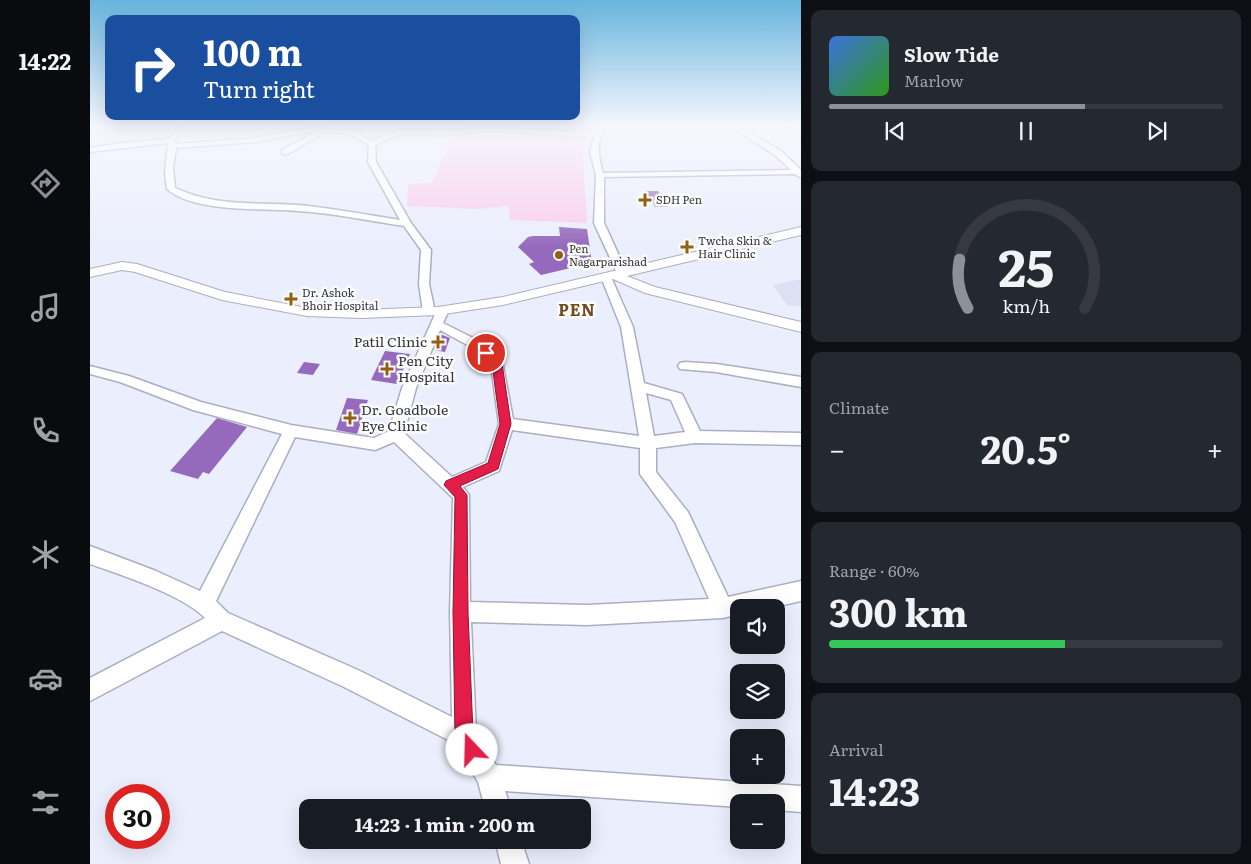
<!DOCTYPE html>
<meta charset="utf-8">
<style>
body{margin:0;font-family:Literata,serif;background:#242831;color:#f1f3f6;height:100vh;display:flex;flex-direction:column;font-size:19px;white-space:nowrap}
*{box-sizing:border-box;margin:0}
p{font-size:16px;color:#9ea1a6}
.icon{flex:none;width:28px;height:28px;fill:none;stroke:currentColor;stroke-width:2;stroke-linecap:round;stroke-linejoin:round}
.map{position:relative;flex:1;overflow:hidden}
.panel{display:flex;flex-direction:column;gap:10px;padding:10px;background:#0d0f14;width:450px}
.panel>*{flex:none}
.hud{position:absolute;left:15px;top:15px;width:475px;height:105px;border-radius:10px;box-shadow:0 5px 20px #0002;background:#1a4fa0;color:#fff;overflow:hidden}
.fabs{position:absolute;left:640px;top:599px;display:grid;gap:10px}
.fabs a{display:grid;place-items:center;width:55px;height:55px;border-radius:10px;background:#171b24;box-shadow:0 5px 20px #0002;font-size:25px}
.speed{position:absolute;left:15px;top:784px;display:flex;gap:10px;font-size:25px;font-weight:700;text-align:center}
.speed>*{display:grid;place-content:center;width:65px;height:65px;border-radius:50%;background:#171b24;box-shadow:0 5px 20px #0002;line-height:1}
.speed .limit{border:8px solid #d22;background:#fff;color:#111}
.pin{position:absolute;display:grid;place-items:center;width:42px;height:42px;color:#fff;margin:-21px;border:2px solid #fff;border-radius:50%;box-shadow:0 1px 5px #0007}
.me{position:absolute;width:55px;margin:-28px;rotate:339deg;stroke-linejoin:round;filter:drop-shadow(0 0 4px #0008)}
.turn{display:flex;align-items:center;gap:18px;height:105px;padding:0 15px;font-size:22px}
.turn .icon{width:65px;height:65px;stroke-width:2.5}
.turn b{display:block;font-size:35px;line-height:42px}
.big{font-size:38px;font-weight:700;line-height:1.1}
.panel .widget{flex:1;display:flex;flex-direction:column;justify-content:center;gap:8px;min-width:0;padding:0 18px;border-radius:10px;background:#242831}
.panel .dial{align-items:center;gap:0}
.dial svg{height:130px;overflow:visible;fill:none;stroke:#363941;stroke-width:7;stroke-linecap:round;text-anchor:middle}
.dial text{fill:#f1f3f6;stroke:none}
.song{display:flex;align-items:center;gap:15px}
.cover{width:60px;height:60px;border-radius:8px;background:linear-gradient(135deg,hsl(220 70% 55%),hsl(110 70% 35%))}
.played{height:5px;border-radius:2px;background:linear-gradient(90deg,#8c9099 65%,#363941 65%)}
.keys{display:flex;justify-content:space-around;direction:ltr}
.heat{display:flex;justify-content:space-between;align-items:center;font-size:28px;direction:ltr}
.charge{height:8px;border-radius:4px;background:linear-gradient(90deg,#34c759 60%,#363941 0)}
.trip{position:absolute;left:209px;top:799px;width:292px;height:50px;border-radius:10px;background:#171b24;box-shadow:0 5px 20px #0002;font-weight:700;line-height:50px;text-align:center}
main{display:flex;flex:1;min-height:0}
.tab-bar{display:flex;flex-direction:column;width:90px;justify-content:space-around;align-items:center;background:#090b0e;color:#9ea1a6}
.tab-bar .icon{width:35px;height:35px}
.tab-bar .selected{color:#8c9099}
.tab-bar b{font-size:22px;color:#f1f3f6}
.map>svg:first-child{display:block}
</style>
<main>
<nav class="tab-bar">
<b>14:22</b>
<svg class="icon selected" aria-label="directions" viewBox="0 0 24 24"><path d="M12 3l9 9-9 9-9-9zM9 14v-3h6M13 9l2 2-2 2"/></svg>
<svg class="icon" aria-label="music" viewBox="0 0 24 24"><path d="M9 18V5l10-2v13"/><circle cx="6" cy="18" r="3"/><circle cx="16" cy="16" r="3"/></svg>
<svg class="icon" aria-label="phone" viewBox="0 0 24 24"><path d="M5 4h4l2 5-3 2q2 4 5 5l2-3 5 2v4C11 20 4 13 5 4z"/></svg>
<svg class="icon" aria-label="climate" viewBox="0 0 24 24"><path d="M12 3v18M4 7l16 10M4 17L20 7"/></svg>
<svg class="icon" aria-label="car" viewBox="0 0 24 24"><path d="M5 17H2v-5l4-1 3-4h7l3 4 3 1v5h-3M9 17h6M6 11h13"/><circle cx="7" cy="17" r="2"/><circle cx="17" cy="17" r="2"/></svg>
<svg class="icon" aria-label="filters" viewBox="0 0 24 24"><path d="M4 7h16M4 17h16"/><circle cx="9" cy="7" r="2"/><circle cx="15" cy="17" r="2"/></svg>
</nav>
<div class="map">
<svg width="711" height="864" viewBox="0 0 711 864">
<rect width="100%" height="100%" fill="#ebeefc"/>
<path fill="#dce0f3" d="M711 279V306L697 305 683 285Z"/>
<path fill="#faceec" d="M409 132 494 135 493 158 497 223 420 220 419 206 389 209 317 206 318 184 342 183 363 135Z"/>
<path fill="#9569bb" d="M556 191H568L578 207H565Z
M469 227 497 229 502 263 451 275 439 264 444 262 428 247 438 237 443 236H470Z
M350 334 360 338 355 352 344 350Z
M295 351 320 354 307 384 281 380Z
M214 362 230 364 223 375 207 373Z
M257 398 278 400 267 434 246 430Z
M127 418 157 427 119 474 113 472 108 479 80 471Z"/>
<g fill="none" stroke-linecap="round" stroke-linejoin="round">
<g stroke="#abaebf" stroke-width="3">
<path id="minor" d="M0 126H6L0 130Z
M88 126H94L84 141 86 144 166 138 218 128 261 130 282 141 309 130 353 131 402 127 506 133 510 127 512 126 515 128C506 145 508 155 513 173L701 170 685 155 640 126H648L691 151 711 170V178L705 174 514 177V223L537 273 532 276 527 273 504 223 506 175 500 152 504 137 402 131 353 135 310 134 285 145 286 162 321 223 341 250 339 284 345 312 339 315 333 312 329 284 331 250 314 226C279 221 243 213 208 211 172 208 104 213 77 189L75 173 78 143 0 152V148L31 143 79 139ZM218 132H226L192 150V154H198L231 134 232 132 259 134 279 145 278 162 310 220C277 215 242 208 208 205 163 202 128 207 85 188L83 168 86 148 166 142Z
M693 126H711V129Z
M516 274 521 277 543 327 554 383 592 394 610 431 711 433V445L605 443 566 448V472L598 512 638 597 711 581V601L680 608H649V614L633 618 497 625 381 622 386 733 406 765 711 786V812L686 810V802H649V807L415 791 421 808H395L388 782 366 744 252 686 132 631 0 701V678L115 618C93 595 31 575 0 564V546L66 571 110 591 192 434 103 410 30 382 0 374V366L39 376 111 402 201 425 284 438 299 431 312 388 347 310 353 307 359 310 353 323 389 341 412 360 423 419 549 436 531 327 511 277ZM350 330 381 347 401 365 409 424 396 462 362 477 314 433 326 388ZM556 393 581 400 595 432 564 436ZM422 430 550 448V474L585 522 619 599 497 605 380 602 379 495 373 487 409 471ZM205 437 285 450 304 442 363 498 360 612 362 717 268 670 138 613 126 601Z
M595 362 626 364 711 377V387L626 372 590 369 588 366 590 363Z
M405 840H431L439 864H411Z"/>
</g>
<g stroke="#abaebf" stroke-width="2">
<path id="major" d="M711 227V235L537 276 565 287 711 322V332L555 293 523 279 413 305 348 315 271 318 217 316 132 300 45 272 32 270 0 277V269L32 262 47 264 135 292 217 308 271 310 348 307 413 297Z"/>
</g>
<use href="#minor" fill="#fff" fill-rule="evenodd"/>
<use href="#major" fill="#fff" fill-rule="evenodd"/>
</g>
<linearGradient id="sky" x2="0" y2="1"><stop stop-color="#68b4dd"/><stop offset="0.51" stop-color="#f6f7fe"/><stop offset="1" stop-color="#f6f7fe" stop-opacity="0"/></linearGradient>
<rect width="711" height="247" fill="url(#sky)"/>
<path fill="#e11d48" stroke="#92132f" d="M396 350 412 363 421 424 408 469 370 486 377 495 378 612 383 734 391 750 389 756 382 759 376 756 365 736 363 612 365 497 354 485 356 481 398 463 410 424 402 364 391 353Z"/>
<g fill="#936013" stroke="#fcfcfc" stroke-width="2">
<path d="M552.5 192.5h5v5h5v5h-5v5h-5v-5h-5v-5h5z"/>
<path d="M594.5 239.5h5v5h5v5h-5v5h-5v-5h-5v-5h5z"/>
<circle cx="469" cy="255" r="5"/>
<path d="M198.5 291.5h5v5h5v5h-5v5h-5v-5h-5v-5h5z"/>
<path d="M345.5 334.5h5v5h5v5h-5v5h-5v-5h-5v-5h5z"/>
<path d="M294.5 361.5h5v5h5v5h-5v5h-5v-5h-5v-5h5z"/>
<path d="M257.5 410.5h5v5h5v5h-5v5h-5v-5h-5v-5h5z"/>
</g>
<g text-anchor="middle" stroke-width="5" stroke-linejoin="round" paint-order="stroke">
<g font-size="11" fill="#33343b" stroke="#fcfcfc" text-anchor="start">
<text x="566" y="204">SDH Pen</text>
<text x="608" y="245">Twcha Skin &amp;<tspan x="608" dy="13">Hair Clinic</tspan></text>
<text x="479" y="253">Pen<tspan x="479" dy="13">Nagarparishad</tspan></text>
<text x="212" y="297">Dr. Ashok<tspan x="212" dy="13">Bhoir Hospital</tspan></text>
</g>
<g font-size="14" fill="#33343b" stroke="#fcfcfc" text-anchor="start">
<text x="337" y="347" text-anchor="end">Patil Clinic</text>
<text x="308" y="366">Pen City<tspan x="308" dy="16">Hospital</tspan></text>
<text x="271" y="415">Dr. Goadbole<tspan x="271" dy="16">Eye Clinic</tspan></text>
</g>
<g font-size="16" font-weight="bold" letter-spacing="1" fill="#704c1c" stroke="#fcfcfc">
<text x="487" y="316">PEN</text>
</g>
</g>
</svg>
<div class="fabs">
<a><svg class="icon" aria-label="sound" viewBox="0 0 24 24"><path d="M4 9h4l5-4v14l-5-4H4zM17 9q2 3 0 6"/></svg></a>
<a><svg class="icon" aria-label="layers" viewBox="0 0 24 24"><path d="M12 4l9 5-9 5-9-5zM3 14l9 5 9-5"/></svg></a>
<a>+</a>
<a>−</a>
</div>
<div class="speed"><div class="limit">30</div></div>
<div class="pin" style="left:396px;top:353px;background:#d93025"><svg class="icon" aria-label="arrive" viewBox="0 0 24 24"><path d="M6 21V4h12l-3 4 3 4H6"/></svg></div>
<svg class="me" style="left:382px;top:750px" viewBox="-20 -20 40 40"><circle r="19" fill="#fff"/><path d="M0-13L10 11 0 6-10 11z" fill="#e11d48"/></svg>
<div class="trip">14:23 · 1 min · 200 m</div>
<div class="hud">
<div class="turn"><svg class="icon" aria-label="right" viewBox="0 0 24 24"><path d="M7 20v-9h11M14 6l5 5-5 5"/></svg><div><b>100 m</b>Turn right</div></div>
</div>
</div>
<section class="panel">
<div class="widget">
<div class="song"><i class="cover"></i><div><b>Slow Tide</b><p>Marlow</p></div></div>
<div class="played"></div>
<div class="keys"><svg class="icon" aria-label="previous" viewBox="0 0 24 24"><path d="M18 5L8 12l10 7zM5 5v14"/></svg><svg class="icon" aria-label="pause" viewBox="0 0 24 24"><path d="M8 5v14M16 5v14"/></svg><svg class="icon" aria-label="next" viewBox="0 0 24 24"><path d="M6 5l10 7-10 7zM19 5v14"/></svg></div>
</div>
<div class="widget dial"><svg viewBox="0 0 100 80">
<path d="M14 69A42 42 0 1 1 86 69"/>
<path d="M14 69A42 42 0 0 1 9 39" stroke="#8c9099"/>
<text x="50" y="56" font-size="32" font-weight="700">25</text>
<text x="50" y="72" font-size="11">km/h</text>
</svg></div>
<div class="widget"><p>Climate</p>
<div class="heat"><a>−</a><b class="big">20.5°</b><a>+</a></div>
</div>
<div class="widget"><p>Range · 60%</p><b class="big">300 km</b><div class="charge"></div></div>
<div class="widget"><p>Arrival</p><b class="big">14:23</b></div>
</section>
</main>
